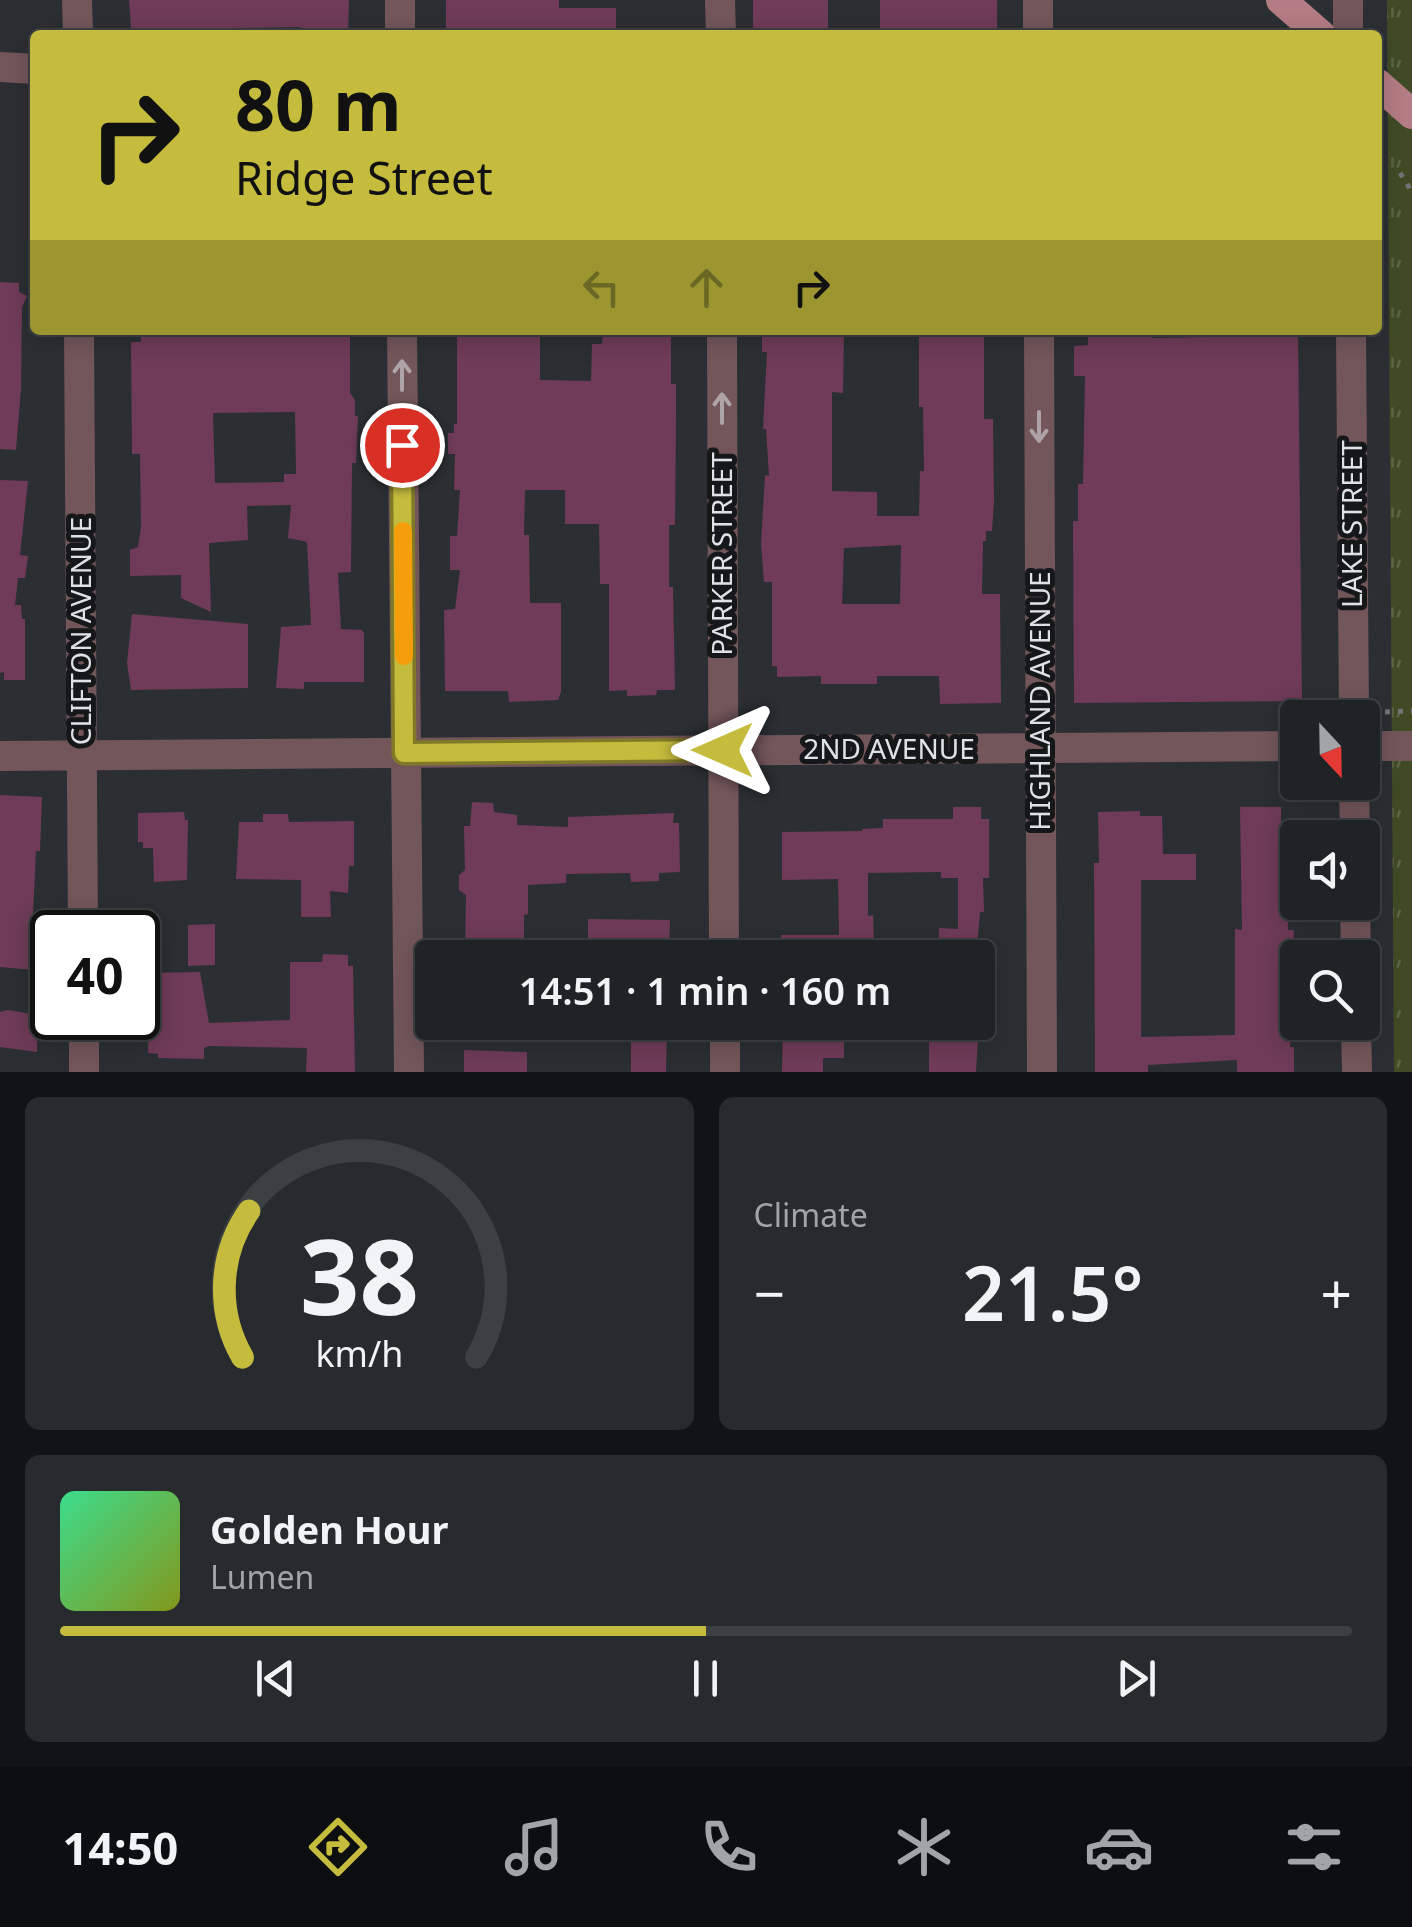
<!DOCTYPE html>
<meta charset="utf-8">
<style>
body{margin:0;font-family:"Noto Sans",sans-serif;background:#282b2e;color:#f1f3f6;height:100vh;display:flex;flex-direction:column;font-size:38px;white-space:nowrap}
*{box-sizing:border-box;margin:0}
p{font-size:32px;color:#a2a4a7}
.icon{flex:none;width:55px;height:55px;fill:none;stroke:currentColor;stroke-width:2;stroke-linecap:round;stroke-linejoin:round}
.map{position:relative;height:1072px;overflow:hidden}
.sheet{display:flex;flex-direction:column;gap:25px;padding:25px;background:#121315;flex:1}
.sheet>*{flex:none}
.banner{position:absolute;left:30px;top:30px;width:1352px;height:305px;border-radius:10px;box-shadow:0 5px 25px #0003,0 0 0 2px #3d4043;background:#c5bc3d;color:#111;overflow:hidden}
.needle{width:65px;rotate:158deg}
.tools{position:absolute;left:1280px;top:700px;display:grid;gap:20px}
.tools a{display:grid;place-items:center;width:100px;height:100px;border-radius:10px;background:#202326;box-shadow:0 5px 25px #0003,0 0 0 2px #3d4043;font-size:50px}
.speed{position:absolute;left:30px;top:910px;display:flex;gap:20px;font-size:50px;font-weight:700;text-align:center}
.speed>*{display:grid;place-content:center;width:130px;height:130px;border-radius:50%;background:#202326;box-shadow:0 5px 25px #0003,0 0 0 2px #3d4043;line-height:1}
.speed .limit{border:5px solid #111;border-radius:15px;background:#fff;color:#111}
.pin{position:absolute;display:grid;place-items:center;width:85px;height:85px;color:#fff;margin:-42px;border:5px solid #fff;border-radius:50%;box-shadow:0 2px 10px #0007}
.me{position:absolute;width:110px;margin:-55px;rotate:270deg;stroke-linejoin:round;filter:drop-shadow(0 0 8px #0008)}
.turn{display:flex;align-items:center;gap:35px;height:210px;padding:0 40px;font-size:45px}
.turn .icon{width:130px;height:130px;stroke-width:2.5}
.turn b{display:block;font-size:70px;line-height:85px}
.lanes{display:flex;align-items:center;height:95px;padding:0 40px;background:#0003;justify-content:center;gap:50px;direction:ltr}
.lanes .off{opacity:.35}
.big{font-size:75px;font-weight:600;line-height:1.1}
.sheet .card{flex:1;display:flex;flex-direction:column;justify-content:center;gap:15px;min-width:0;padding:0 35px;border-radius:15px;background:#282b2e}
.sheet .dial{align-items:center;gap:0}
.dial svg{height:260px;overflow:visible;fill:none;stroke:#3d4043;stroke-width:7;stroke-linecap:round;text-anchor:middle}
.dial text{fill:#f1f3f6;stroke:none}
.song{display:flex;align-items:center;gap:30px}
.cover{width:120px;height:120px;border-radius:15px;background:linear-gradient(135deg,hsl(150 70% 55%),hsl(70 70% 35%))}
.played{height:10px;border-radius:5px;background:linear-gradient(90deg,#c5bc3d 50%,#3d4043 50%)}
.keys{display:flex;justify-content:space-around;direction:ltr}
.heat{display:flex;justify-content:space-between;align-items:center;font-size:55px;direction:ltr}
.sheet .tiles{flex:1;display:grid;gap:25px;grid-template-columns:1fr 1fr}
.card:last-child{grid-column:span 2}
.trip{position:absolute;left:415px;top:940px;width:580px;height:100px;border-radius:10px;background:#202326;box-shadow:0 5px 25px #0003,0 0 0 2px #3d4043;font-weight:600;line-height:100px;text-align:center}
.dock{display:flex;height:160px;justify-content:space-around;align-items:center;background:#0d0e0f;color:#a2a4a7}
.dock .icon{width:70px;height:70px}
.dock .on{color:#c5bc3d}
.dock b{font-size:45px;color:#f1f3f6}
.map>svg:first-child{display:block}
</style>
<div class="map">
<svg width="1412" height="1072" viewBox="0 0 1412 1072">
<defs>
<pattern id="park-tufts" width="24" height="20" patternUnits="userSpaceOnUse" patternTransform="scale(2.5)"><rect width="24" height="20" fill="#404b26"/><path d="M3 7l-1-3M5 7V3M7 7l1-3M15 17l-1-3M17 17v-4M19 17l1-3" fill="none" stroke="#5b6545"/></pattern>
</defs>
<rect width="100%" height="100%" fill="#2b2f33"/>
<path fill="url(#park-tufts)" d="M1387 0H1412V1072H1394Z"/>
<path fill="#6f3b58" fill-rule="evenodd" d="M129 0H349L348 35H302L303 28 299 27 232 28V35H137L136 28H131Z
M446 0H559V8H616V35L446 34Z
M753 0H828V35H753Z
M880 0H997V35H880Z
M0 282 19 283V292L27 296 22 307 21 389 16 450 0 449Z
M141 330H350V393L355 400V416H358L356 463H352L351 572 338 573 341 629 362 630 364 633V682H304V689L276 688 281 627 311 625 307 542 288 538 291 505 247 506 248 540 209 543 211 612 181 598V575L130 576V550L138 547 141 527 140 454H132L131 342H141ZM295 412 296 474H284V482L215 483 213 413Z
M603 330H671V384H676V419L675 525H669V587H673L675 690H657L656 695 627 696V690L609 691V584H600L599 524H565V490H525L524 535H529L530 603H561V692L558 700 509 702 508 691H445L444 610 455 609 460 570H450V536H457L460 490H454L455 454H448V433H454V424H457V332L540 335V380L591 381 592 344H602Z
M762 330H844L843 393 832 392V491L877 492V516H919L920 471H924L923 407H919V330H984V419H993L994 501 992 531H986V541H983L982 594H1000L1001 703 940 704 939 676H877V684H821V676L777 677V666H772V582H764L761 544 765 475 769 476 766 429H763L767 352H762ZM901 545 900 604H842L844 548Z
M1088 330H1152V338L1206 337V330H1298L1302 701 1074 703 1073 521H1078V484H1083L1085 376H1074V346L1088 345Z
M0 480 28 481 20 555 28 556 25 578H18L15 605H21L22 619H25V680H4V672L0 673Z
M132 614 248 624V688L131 690 127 663Z
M0 795 42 797 40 851H36L32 935H38L34 970 0 967Z
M472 802 493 803 494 812 517 815V825L568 827V817L674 813 673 823H679L680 872 659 873V881L631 882 630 873H627L566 874V883L528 885V914L524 915V958H465L466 895 459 890V875L465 870 464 826H470Z
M953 807H981V819H989V878H983L984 912H980L976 958H938L939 928 958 929V878H941V872L868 873V916L873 915 874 943 844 944V958H782L781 935H839L838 879 782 880V832L862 831V829L883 828V819H953Z
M1240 807H1281V825H1287L1288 930H1294L1290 1047H1294V1072H1237V1060L1148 1065V1072H1095L1094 863H1099L1098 812 1140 811V816H1162L1163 854H1196V880H1141V1037L1235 1035V929L1242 930Z
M184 812 185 820H188L187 880 154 882 153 848H143V842H138V813Z
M263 814H288L289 822 354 821V866H349L348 893 330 891 331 917H301V880L236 879 239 822H263Z
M588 919 670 920 669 958H588Z
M215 924V965L188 966V925Z
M323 954 348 955V966H353L355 1072H306L307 1048 209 1046 204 1048V1059L158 1058V1054L148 1053 150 973 200 972 209 1023 290 1020V962H322Z
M8 1010 37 1015V1052L0 1047V1012Z
M631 1022H667L666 1072H631Z
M783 1022H844V1058H823V1072H782Z
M929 1022H979L976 1072H929Z
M464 1050 527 1052V1072H464Z"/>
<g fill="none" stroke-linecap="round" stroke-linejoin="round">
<path stroke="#717478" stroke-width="5" stroke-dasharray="5 8" stroke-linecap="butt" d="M1400 173 1412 192
M1385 712 1412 711"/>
<path stroke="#72565a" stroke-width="30" d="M77 0 78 35
M400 0V35
M720 0 721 35
M1038 0V35
M1348 0V35
M0 67 35 69
M79 330 83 932
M402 330 409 1072
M722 330 724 958
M1039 330 1042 1072
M1351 330 1354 718
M1362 746H1412
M0 756 1298 746
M1354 782 1355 838
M1355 902 1356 958
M84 1018V1072
M725 1022V1072
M1356 1022 1357 1072"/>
<path stroke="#b47c84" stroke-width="30" d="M1281 0 1321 35
M1378 84 1412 114"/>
</g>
<defs><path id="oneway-shaft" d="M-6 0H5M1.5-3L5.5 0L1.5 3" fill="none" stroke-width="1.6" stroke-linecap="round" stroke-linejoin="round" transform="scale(2.5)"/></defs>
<g stroke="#aea3a6">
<use href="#oneway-shaft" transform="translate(402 375) rotate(-90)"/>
<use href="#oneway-shaft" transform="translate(722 408) rotate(-90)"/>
<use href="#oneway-shaft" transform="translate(1039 427) rotate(90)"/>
</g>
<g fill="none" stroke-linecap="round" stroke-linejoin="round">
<g stroke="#807a28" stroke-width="25">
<path id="route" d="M402 445 404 753 723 750"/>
</g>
<use href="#route" stroke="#c5bc3d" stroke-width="18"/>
<path stroke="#f59e0b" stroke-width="18" d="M403 531 404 656"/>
</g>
<g text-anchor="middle" stroke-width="10" stroke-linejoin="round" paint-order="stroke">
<g font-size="28" fill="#dfe2e4" stroke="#151719">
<text transform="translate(1352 524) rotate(-90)" y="10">LAKE STREET</text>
<text transform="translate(722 554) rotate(-90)" y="10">PARKER STREET</text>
<text transform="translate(81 631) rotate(-90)" y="10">CLIFTON AVENUE</text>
<text transform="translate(1040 701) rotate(-90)" y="10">HIGHLAND AVENUE</text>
<text x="889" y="759">2ND AVENUE</text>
</g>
</g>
</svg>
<div class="tools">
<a><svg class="needle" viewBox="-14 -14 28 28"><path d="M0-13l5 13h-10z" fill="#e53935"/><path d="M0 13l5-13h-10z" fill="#a2a4a7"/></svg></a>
<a><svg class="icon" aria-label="sound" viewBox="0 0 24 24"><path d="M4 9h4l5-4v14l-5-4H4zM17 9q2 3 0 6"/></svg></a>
<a><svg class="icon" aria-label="search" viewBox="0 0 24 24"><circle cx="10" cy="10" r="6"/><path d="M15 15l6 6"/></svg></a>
</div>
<div class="speed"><div class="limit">40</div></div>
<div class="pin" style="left:402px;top:445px;background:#d93025"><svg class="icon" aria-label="arrive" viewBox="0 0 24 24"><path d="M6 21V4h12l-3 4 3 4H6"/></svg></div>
<svg class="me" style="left:723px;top:750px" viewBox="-20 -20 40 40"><path d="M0-17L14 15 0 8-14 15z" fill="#c5bc3d" stroke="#fff" stroke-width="4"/></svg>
<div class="trip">14:51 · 1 min · 160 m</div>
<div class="banner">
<div class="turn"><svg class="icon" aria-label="right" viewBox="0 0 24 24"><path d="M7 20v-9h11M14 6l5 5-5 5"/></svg><div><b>80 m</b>Ridge Street</div></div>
<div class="lanes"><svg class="icon off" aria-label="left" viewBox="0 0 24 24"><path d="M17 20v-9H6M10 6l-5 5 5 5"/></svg><svg class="icon off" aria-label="ahead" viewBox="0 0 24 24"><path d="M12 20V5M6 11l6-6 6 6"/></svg><svg class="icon" aria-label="right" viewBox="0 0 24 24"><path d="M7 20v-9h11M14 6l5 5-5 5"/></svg></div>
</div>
</div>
<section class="sheet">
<div class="tiles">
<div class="card dial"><svg viewBox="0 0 100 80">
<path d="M14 69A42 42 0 1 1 86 69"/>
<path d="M14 69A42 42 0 0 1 16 24" stroke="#c5bc3d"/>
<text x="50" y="56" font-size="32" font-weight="700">38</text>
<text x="50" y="72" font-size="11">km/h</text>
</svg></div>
<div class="card"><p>Climate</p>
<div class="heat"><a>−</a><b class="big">21.5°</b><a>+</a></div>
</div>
<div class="card">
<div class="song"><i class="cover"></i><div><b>Golden Hour</b><p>Lumen</p></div></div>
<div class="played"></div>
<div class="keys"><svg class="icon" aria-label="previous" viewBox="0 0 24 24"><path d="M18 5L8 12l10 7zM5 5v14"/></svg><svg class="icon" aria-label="pause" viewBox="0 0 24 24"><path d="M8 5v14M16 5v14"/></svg><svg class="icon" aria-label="next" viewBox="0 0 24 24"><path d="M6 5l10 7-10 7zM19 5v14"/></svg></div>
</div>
</div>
</section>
<nav class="dock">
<b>14:50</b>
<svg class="icon on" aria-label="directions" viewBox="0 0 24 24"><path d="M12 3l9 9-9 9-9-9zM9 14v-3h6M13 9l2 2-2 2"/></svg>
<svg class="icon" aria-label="music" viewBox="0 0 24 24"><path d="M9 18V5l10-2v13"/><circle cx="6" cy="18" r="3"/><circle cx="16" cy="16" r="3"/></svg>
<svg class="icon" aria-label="phone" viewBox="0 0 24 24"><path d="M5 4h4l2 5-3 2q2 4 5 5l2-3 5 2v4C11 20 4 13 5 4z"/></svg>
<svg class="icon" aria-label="climate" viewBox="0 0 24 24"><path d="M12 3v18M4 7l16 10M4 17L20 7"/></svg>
<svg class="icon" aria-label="car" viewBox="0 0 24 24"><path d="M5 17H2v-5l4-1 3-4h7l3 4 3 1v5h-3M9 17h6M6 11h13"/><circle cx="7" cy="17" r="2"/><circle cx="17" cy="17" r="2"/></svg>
<svg class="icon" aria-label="filters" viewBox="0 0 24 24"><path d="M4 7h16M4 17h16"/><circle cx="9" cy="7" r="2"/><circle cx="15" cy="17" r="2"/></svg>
</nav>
